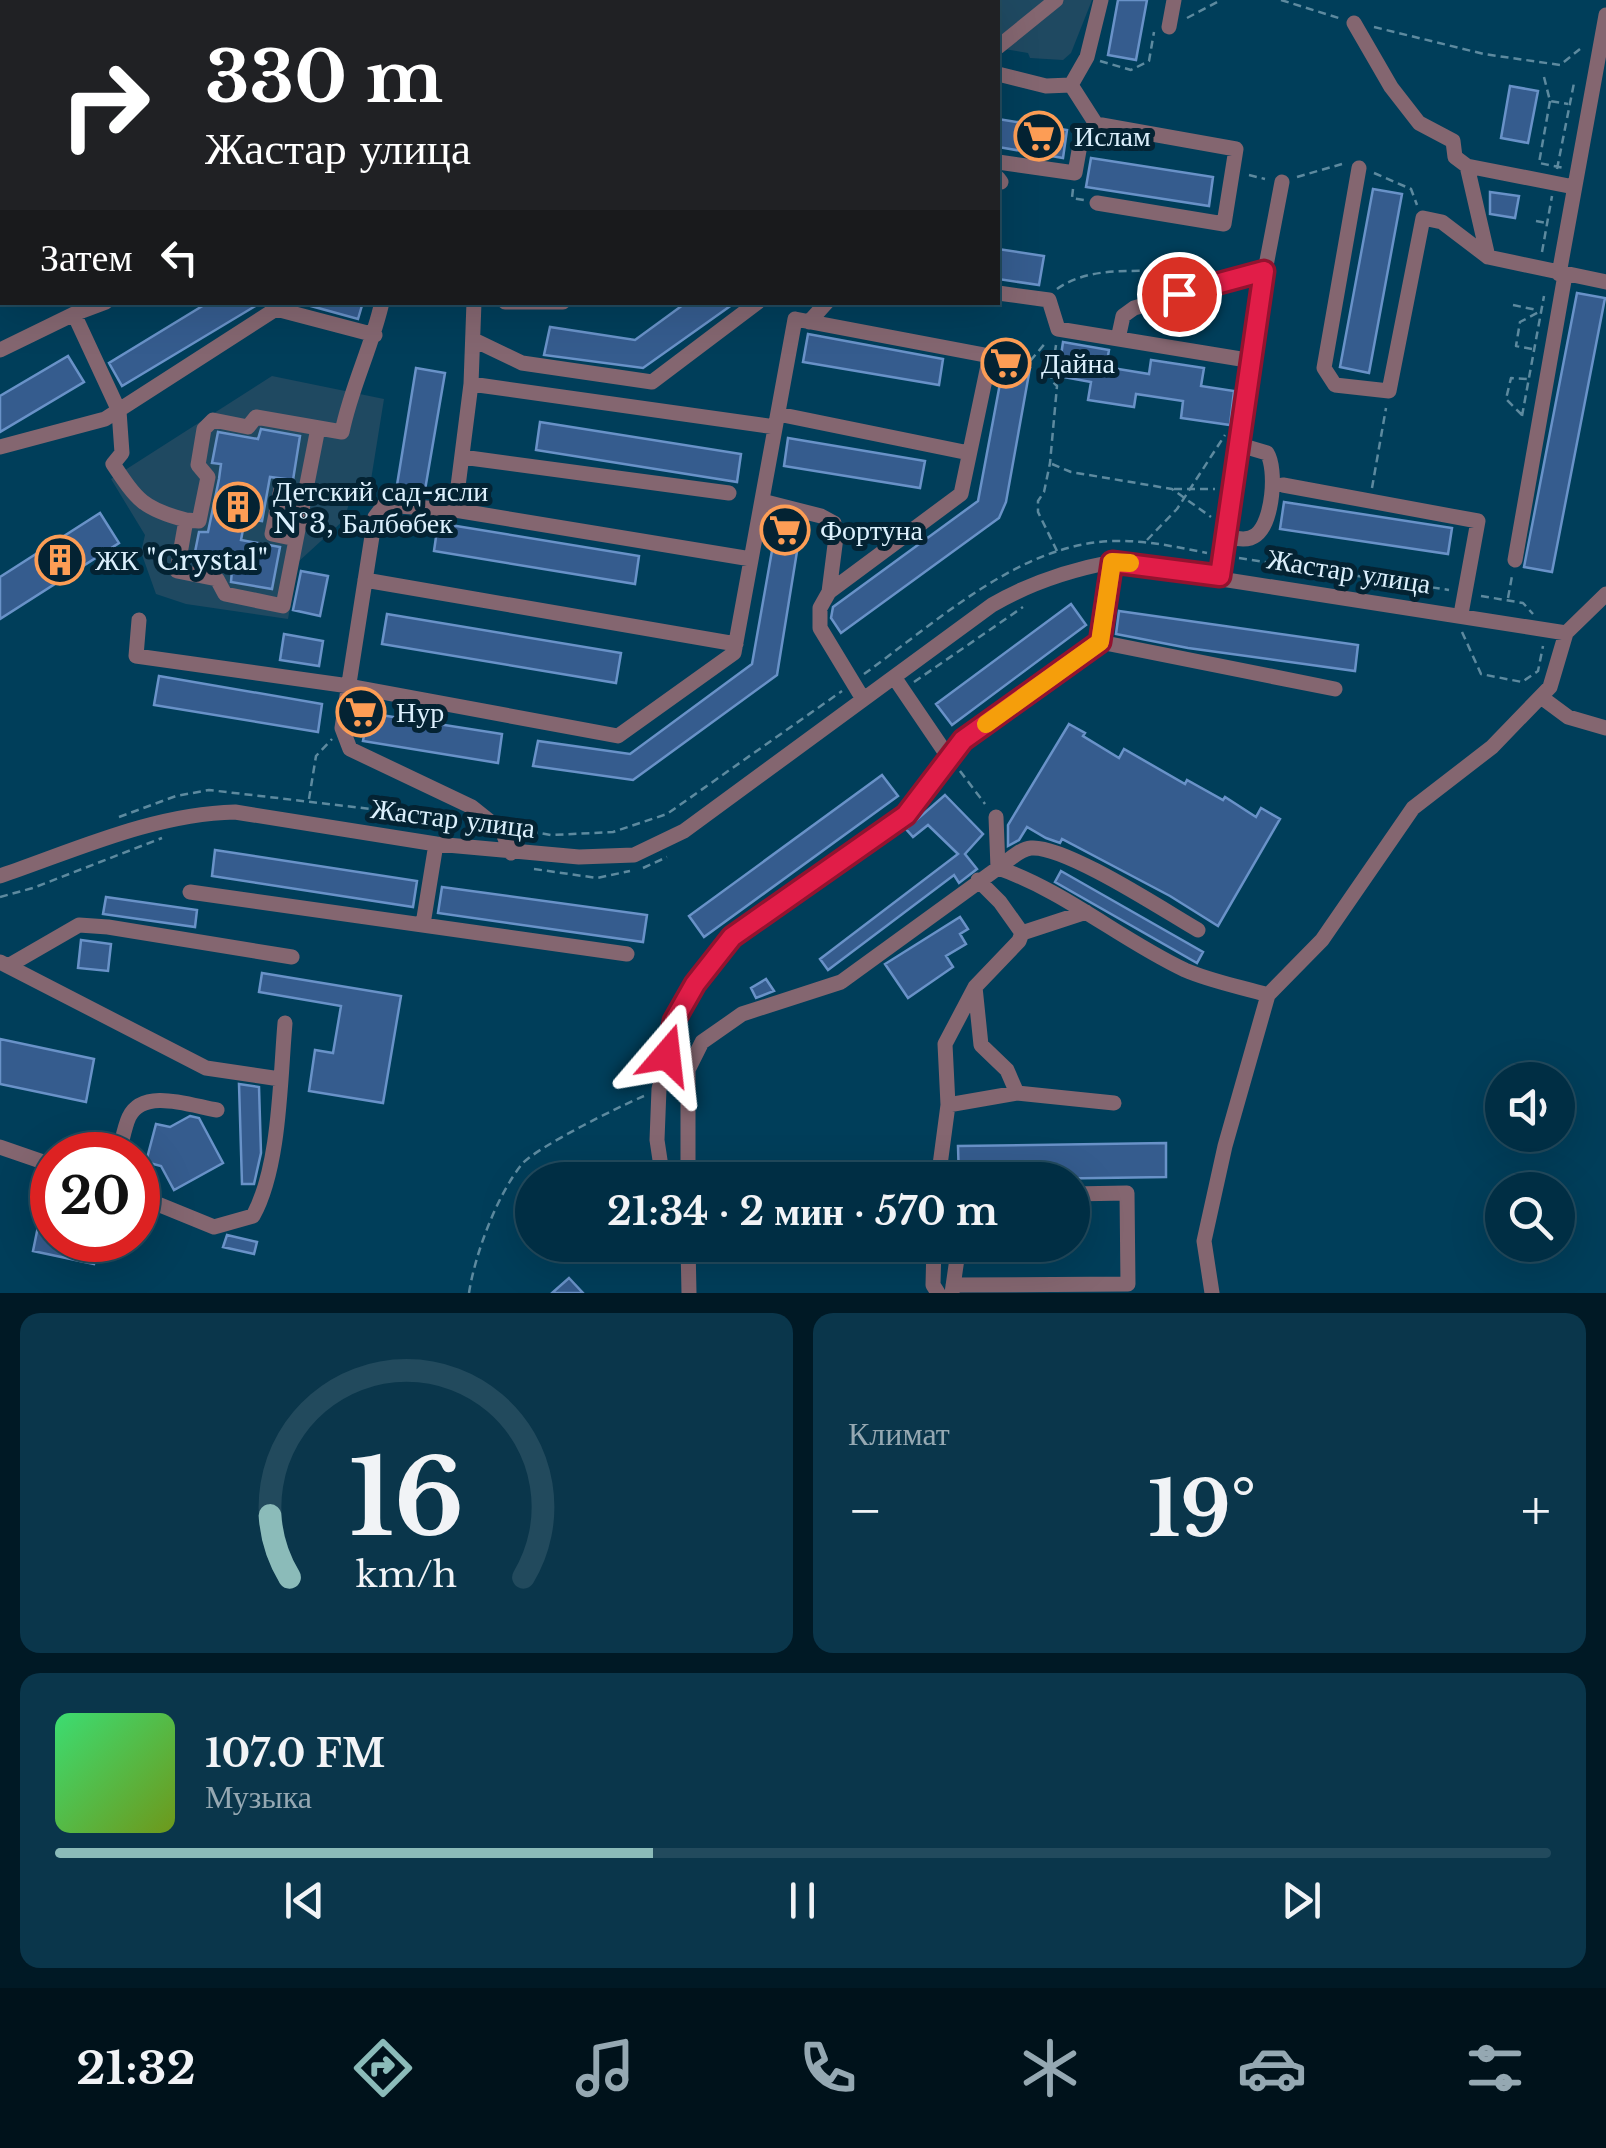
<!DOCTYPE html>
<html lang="ru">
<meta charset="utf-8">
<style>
body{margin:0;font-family:"Libre Baskerville",serif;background:#0a364b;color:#f1f3f6;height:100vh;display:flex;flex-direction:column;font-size:38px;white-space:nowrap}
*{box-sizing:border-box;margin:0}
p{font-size:32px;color:#95a8b2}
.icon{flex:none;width:55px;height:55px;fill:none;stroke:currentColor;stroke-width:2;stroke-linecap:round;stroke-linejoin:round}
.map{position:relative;height:1293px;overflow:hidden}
.drawer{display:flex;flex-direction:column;gap:20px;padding:20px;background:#001925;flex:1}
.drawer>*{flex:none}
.top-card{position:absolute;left:0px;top:0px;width:1000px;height:305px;box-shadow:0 10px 40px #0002,0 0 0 2px #224a5d;background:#202124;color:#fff;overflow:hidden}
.tools{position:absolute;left:1485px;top:1062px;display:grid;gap:20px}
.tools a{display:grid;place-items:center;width:90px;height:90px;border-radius:50%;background:#002e44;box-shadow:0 10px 40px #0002,0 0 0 2px #224a5d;font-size:50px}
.speed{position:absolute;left:30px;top:1132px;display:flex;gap:20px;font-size:50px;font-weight:700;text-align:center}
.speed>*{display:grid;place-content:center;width:130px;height:130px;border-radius:50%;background:#002e44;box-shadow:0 10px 40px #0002,0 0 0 2px #224a5d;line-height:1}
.speed .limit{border:15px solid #d22;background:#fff;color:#111}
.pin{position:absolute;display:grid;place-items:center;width:85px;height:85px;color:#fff;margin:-42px;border:5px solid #fff;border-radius:50%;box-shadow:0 2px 10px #0007}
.me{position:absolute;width:110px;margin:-55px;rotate:17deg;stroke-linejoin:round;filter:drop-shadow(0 0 8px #0008)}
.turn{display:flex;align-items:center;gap:35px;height:210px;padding:0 40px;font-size:45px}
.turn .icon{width:130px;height:130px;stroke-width:2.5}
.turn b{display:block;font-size:70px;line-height:85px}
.then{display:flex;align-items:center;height:95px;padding:0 40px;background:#0003;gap:20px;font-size:38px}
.big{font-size:75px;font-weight:800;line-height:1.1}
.drawer .widget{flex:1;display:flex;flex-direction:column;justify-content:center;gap:15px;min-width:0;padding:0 35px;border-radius:20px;background:#0a364b}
.drawer .dial{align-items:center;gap:0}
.dial svg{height:260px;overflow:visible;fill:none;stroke:#224a5d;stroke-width:7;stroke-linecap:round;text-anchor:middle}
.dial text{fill:#f1f3f6;stroke:none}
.song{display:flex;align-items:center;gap:30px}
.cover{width:120px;height:120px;border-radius:15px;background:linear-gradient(135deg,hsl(140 70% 55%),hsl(80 70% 35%))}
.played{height:10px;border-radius:5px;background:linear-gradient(90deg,#8bbbb9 40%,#224a5d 40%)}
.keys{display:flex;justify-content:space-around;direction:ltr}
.heat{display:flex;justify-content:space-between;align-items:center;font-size:55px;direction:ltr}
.drawer .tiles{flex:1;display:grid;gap:20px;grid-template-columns:1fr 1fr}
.widget:last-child{grid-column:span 2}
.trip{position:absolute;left:515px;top:1162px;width:575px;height:100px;border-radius:50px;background:#002e44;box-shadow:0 10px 40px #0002,0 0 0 2px #224a5d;font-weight:800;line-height:100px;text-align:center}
.tab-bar{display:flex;height:160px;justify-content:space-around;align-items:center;background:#00121b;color:#95a8b2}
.tab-bar .icon{width:70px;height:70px}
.tab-bar .active{color:#8bbbb9}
.tab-bar b{font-size:45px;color:#f1f3f6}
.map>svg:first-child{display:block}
</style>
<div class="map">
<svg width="1606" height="1293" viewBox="0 0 1606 1293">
<rect width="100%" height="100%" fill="#003e5a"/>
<path fill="#1f4961" d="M519 0H1092L1071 53 1063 60 1030 58 1028 53 1004 49 998 41V2H516Z
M272 376 384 399 370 486 355 484 344 520 298 562 288 619 186 604 156 594 141 552 145 535 111 479Z"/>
<path fill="#355c8e" stroke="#6992c8" stroke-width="2.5" d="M1118 0H1147L1136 60 1108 55Z
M1510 86 1538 91 1528 143 1501 138Z
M998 119 1067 130 1063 158 998 147Z
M1091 158 1213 177 1209 206 1086 187Z
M1373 189 1402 194 1369 373 1340 367Z
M1490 192 1519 196 1515 218 1490 214Z
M998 249 1044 256 1039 285 998 279Z
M1577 293 1605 298 1552 572 1524 567Z
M209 302H262L122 386 109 363Z
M312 302H363L358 319 311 306Z
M687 302H736L643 368 544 355 550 327 635 340Z
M808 334 943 359 939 385 803 362Z
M1063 342 1109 350 1106 367 1149 374 1151 360 1204 368 1201 386 1234 391 1230 425 1181 418 1183 401 1136 394 1134 407 1088 400 1091 382 1058 376Z
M68 356 84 382 0 432V396Z
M1004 362 1030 368 1006 502 999 518 841 633 831 618 833 607 978 501Z
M416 368 445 373 425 490 397 485Z
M540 422 741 454 737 482 536 450Z
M261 429 300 436 293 480 270 477 262 521 245 519 241 540 280 547 272 589 231 582 232 570 193 562 199 532H208L219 479 221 464 212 463 218 432 258 439Z
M788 438 925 461 920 488 784 466Z
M1284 502 1452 528 1448 554 1280 529Z
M100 513 119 543 0 619V577Z
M438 523 639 556 635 584 434 551Z
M776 528 800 533 777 675 633 780 533 766 538 741 630 754 752 664Z
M301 571 328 576 320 616 293 610Z
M1071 604 1086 625 952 725 936 704Z
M1119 611 1358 645 1355 671 1188 648 1116 634Z
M387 614 621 653 616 683 382 644Z
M284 634 323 641 319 666 280 660Z
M159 676 322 704 318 732 154 705Z
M368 713 502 734 498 763 363 741Z
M1069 724 1085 733 1083 736 1119 758 1124 749 1185 784 1187 780 1223 800 1225 797 1256 817 1261 808 1280 819 1218 926 1170 896 1062 839 1060 843 1046 838 1027 827 1019 840 1008 846V825Z
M882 775 898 796 704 937 689 916Z
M945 795 983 834 965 854 977 869 959 883 954 875 828 970 820 959 958 854 928 825 913 837 906 829Z
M215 850 417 881 413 907 212 876Z
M1061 871 1203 952 1197 963 1055 882Z
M442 887 647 915 643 942 438 913Z
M106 897 197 910 195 927 103 914Z
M960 917 968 929 960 934 966 944 946 956 953 967 908 998 885 964Z
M81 940 111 944 108 971 78 968Z
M262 973 401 996 383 1103 309 1091 315 1050 333 1053 341 1006 259 992Z
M766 979 774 991 756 998 751 988Z
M0 1039 94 1059 86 1102 0 1084Z
M239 1084 259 1087 261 1153 254 1184H242Z
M190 1116 199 1118 223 1163 174 1190 161 1166 146 1162 156 1124 170 1127Z
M1166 1143V1177L959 1180 958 1146Z
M42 1207 52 1210V1240H99L94 1264 33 1251Z
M227 1235 257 1242 254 1254 223 1247Z
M738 1245H850V1258H738Z
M569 1278 583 1293H552Z"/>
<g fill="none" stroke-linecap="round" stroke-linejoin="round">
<path stroke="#5d8a9f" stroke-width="2.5" stroke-dasharray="8 5" stroke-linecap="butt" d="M728 0 730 2
M1281 0 1342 19
M1187 18 1221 0
M1374 27 1484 54 1560 65 1580 49
M1100 61 1131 70 1149 61 1154 32
M1544 77 1550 101 1568 104
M1550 101 1539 163 1564 168
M1557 169 1574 83
M1374 173 1411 189 1417 205
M1249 175 1265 179
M1297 177 1342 164
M1073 189 1072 198 1084 200
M1536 221 1546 223
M1542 252 1552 196
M1057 289C1086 268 1126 271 1161 271L1171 280
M1513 305 1537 310
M1056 345 1051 380 1057 386 1050 463 1044 492 1038 501V512L1057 551
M1532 349 1516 346 1520 322 1539 312
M1004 357 1031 360 1047 341
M1522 415 1506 399 1511 378 1528 379
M1522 416 1544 296
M1052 464 1071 472 1172 489 1211 517
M1372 488 1386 408
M1174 489H1215
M1147 540 1177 509 1225 435
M1239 558 1449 590
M1481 596 1523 603 1533 614
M1508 598 1512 576
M1462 632 1481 674 1522 682 1538 671 1543 646
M864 674C937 622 1020 543 1114 541 1146 540 1176 547 1207 553
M914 682 1023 607
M960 771 985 804
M309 799 316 756 332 739
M119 817 176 796 209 790 465 820
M517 829 551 835 613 832 667 814 842 691
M643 868 667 857
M534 869 597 878 630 871
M0 897 33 888 162 838
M469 1293C475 1254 497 1195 522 1164 537 1147 620 1106 644 1096"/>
<path stroke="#846670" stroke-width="15" d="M238 0 240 2
M766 0 768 2
M848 0 850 2
M172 2V0
M820 2 823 0
M972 2 976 0
M1354 23 1391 87 1419 123 1453 141 1455 157 1467 166 1574 187
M1169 27 1174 0
M998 47 1056 0
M998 74 1046 86 1071 85 1087 57 1101 0
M1071 85 1096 124 1236 149 1224 224 1097 203
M0 127 2 133
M998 162 1075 173 1080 145 1096 124
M1467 166 1488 257 1606 282
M1359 168 1324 368 1335 385 1389 391 1423 218 1442 222 1488 257
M998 178 1001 182
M1559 274 1606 15
M998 293 1049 300 1058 329 1253 361
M474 302 471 384 455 510 384 505 375 517 342 728 350 749 472 807 502 831 511 853
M505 302H563
M74 314 119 411 122 453 113 464C137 500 143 509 186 520
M809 322 827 302
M1118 339 1123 316 1134 308 1265 271
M474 340 522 363 652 382 758 302
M0 350 74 314 106 302
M471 384 775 427
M778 414 969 453
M318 428 283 606 225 594 217 579 177 571 186 520 199 521 208 477 198 465 204 429 213 420 248 427 256 417 342 432C351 387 372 347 382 302
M0 447 105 419 276 309 375 335
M462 457 729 493
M1283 485 1478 521 1461 614
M762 501 821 516 834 523 836 537 829 592 820 608V628L863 699
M455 510 751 559
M1225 536C1235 538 1247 542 1256 535 1273 522 1277 469 1267 453L1240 445
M296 539 272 534 281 489 305 494
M1515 560 1565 275
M1219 577 1265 271 1282 182
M365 580 736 644
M139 620 136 656 349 686 618 736 734 653 795 319 990 356 961 494 829 592
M1100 642 1112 562
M894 677 949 758
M1541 697 1568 717 1606 728
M996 817 998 868C1007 862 1019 849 1031 848 1065 845 1165 911 1198 930
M0 876C76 850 153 814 235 812L436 844 579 857 634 855 684 831 992 605C1030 583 1069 570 1112 562L1566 633
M190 892 627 954
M423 924 436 844
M1022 933 1086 912
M0 962 206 1068 280 1079
M8 966 79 925 108 927 292 957
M975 987 981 1045 1007 1070 1017 1093
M948 1105 1017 1093 1114 1103
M0 1147 52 1165
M118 1155C122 1143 124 1128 129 1117 143 1087 192 1106 217 1110
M663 1180 657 1140 659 1089 674 1021 695 984 732 937 906 815 963 740 1100 642 1335 689
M688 1180V1070L702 1042 742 1014 841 982 998 868C1065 891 1121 940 1185 970 1210 981 1241 987 1268 995
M938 1180 948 1105 945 1044 975 987 1019 941 1022 933 1000 902 978 880
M138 1196 214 1227 253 1216C280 1167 280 1080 285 1023
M688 1245 689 1293
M934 1245 933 1285 938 1293
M953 1285 1128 1284 1127 1193 1072 1194
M952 1293 959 1245
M1212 1293 1204 1241 1225 1146 1268 995 1322 940 1413 808 1492 747 1550 687 1566 633 1606 594"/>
</g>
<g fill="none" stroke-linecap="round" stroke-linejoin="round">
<g stroke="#92132f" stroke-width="25">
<path id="route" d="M667 1055 674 1021 695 984 732 937 906 815 963 740 1100 642 1112 562 1220 576 1264 271 1179 294"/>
</g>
<use href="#route" stroke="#e11d48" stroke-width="18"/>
<path stroke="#f59e0b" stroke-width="18" d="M986 724 1100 642 1112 562 1130 563"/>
</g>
<defs>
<g id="supermarket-ring" transform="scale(2.5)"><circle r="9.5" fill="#042333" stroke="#fd9d55" stroke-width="1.5"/><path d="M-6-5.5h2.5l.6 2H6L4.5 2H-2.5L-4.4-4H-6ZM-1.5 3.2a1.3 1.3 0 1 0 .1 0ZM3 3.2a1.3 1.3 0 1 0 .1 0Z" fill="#fd9d55"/></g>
<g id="building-ring" transform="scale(2.5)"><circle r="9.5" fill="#042333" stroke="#fd9d55" stroke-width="1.5"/><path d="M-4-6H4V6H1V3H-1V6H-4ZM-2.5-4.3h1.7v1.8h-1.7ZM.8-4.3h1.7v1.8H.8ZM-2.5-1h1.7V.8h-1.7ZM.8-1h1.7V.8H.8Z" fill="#fd9d55"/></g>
</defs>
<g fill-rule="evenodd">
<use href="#supermarket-ring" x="1039" y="136"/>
<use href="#supermarket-ring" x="1006" y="363"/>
<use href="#building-ring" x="238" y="507"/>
<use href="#supermarket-ring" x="785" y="530"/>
<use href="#building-ring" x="60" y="560"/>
<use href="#supermarket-ring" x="361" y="712"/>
</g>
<g text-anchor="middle" stroke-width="10" stroke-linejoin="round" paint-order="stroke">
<g font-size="28" fill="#dcf0fd" stroke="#042333" text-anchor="start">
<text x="1074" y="146">Ислам</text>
<text x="1041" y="373">Дайна</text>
<text x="273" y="501">Детский сад-ясли<tspan x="273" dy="32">№3, Балбөбек</tspan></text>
<text x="820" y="540">Фортуна</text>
<text x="95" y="570">ЖК "Crystal"</text>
<text x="396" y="722">Нур</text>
</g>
<g font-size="28" fill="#dcf0fd" stroke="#042333">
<text transform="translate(1349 571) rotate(9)" y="10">Жастар улица</text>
<text transform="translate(453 818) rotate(7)" y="10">Жастар улица</text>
</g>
</g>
</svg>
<div class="tools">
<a><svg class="icon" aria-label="sound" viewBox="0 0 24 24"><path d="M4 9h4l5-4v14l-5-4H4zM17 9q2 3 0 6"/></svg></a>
<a><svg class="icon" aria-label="search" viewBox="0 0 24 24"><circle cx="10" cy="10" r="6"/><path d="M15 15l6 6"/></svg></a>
</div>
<div class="speed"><div class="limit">20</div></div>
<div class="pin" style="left:1179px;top:294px;background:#d93025"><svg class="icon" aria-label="arrive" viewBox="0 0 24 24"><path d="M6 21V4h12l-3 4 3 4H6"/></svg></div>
<svg class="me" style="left:667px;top:1055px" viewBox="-20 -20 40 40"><path d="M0-17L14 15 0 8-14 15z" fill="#e11d48" stroke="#fff" stroke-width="4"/></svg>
<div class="trip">21:34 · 2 мин · 570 m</div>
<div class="top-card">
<div class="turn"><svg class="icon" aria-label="right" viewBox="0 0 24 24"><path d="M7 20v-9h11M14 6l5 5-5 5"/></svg><div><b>330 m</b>Жастар улица</div></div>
<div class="then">Затем<svg class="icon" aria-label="left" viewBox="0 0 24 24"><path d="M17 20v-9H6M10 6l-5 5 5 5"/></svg></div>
</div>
</div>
<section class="drawer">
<div class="tiles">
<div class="widget dial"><svg viewBox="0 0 100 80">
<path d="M14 69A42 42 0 1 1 86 69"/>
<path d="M14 69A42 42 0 0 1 8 50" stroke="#8bbbb9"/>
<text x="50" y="56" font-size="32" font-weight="700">16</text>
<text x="50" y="72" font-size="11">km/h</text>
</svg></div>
<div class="widget"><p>Климат</p>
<div class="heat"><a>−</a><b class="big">19°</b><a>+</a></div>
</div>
<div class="widget">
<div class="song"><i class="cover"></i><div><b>107.0 FM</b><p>Музыка</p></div></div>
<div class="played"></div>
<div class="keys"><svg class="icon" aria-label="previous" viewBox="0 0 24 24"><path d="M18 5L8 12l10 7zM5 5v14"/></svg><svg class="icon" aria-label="pause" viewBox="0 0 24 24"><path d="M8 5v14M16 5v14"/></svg><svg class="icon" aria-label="next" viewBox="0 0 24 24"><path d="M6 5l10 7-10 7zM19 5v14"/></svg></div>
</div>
</div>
</section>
<nav class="tab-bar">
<b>21:32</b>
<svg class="icon active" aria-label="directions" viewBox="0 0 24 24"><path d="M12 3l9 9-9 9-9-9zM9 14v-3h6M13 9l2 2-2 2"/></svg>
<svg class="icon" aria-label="music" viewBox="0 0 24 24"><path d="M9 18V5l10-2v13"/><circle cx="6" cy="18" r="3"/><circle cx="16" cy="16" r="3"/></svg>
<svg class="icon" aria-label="phone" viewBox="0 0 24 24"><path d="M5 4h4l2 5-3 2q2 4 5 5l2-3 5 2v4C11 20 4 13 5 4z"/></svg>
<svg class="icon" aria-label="climate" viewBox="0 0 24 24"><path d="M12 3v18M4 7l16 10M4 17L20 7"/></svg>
<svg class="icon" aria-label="car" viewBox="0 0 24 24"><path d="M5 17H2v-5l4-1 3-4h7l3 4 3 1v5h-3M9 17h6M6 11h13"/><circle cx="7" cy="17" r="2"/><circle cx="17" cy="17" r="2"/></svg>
<svg class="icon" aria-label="filters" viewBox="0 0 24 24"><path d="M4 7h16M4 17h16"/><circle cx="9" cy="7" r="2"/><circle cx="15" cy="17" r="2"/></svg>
</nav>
